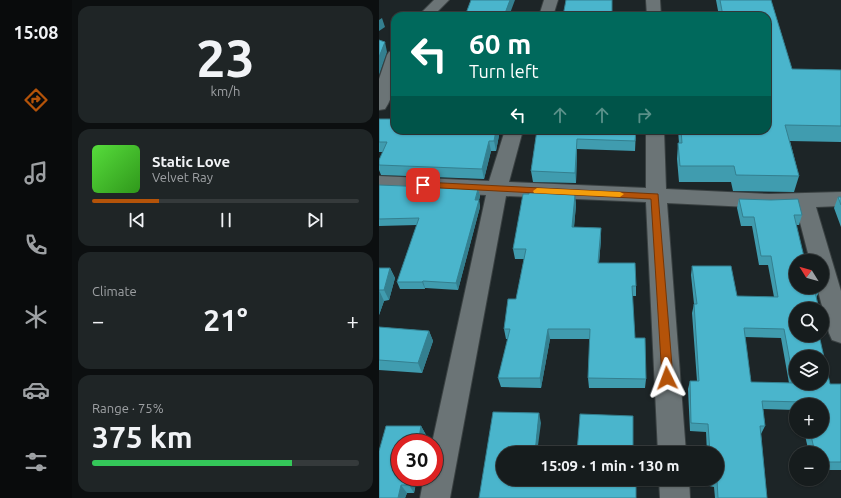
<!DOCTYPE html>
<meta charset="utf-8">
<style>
body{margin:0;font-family:Ubuntu,sans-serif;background:#1f2526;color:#f1f3f6;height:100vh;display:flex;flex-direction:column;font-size:15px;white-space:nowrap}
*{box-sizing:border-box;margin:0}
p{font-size:13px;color:#9ea1a4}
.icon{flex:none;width:22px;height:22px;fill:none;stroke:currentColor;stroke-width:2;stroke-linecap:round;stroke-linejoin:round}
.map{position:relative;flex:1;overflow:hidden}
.details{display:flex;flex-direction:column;gap:6px;padding:6px;background:#0c0f10;width:307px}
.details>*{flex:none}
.banner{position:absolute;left:12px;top:12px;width:380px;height:122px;border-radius:12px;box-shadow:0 1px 3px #0004,0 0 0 1px #353a3b;background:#00695c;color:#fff;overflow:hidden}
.needle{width:26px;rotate:307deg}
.buttons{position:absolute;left:410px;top:254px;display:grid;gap:8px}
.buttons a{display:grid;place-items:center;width:40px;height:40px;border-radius:50%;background:#161c1d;box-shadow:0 1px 3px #0004,0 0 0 1px #353a3b;font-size:20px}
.speed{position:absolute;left:12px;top:434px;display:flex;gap:8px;font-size:20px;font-weight:700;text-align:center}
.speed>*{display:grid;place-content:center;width:52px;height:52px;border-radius:50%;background:#161c1d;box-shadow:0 1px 3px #0004,0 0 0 1px #353a3b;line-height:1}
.speed .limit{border:6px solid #d22;background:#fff;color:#111}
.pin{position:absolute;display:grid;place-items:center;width:34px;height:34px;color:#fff;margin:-17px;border-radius:8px;box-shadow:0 2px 6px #0006}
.me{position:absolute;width:44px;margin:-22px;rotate:357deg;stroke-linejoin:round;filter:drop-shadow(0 0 3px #0008)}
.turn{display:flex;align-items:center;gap:14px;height:84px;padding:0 12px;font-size:18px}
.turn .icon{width:52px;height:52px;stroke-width:2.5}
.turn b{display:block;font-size:28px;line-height:34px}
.lanes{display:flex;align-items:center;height:38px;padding:0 12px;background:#0003;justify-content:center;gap:20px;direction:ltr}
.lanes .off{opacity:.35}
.big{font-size:30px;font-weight:700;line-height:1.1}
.details .card{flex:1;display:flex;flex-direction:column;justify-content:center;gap:6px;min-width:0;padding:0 14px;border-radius:12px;background:#1f2526}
.details .dial{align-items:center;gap:0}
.dial b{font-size:52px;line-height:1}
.song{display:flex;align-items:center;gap:12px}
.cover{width:48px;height:48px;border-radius:6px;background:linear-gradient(135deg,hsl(110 70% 55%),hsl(110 70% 35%))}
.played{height:4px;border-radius:2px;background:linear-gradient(90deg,#b45309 25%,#353a3b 25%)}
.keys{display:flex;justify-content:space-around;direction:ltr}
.heat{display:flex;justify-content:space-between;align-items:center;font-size:22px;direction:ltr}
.charge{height:6px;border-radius:3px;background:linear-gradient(90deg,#34c759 75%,#353a3b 0)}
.trip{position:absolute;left:117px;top:446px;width:228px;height:40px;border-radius:20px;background:#161c1d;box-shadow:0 1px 3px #0004,0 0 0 1px #353a3b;font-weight:700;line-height:40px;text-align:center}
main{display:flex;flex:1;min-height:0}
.tab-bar{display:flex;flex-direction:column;width:72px;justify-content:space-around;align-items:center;background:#090b0c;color:#9ea1a4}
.tab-bar .icon{width:28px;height:28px}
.tab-bar .on{color:#b45309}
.tab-bar b{font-size:18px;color:#f1f3f6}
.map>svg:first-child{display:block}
</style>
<main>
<nav class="tab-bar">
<b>15:08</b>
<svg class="icon on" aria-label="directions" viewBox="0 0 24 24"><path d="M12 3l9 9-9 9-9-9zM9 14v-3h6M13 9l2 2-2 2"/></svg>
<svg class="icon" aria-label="music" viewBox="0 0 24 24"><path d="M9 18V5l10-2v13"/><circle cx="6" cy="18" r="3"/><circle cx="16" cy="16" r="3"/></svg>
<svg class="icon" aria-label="phone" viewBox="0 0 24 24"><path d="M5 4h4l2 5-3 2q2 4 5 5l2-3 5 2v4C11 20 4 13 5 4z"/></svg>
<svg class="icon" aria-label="climate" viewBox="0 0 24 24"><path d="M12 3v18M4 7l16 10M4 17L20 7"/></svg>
<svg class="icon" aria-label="car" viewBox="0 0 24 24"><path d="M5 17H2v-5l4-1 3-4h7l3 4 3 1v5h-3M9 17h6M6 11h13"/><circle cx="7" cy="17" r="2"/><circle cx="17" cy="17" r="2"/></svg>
<svg class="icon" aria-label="filters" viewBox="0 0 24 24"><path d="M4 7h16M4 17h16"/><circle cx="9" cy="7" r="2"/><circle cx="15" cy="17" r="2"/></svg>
</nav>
<section class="details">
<div class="card dial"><b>23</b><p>km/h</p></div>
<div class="card">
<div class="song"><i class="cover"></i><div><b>Static Love</b><p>Velvet Ray</p></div></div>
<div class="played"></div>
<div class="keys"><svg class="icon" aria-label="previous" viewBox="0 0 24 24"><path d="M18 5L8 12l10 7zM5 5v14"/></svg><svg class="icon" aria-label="pause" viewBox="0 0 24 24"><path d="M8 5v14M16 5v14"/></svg><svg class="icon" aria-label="next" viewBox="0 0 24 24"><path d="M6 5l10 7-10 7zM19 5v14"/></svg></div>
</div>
<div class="card"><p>Climate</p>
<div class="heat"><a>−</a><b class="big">21°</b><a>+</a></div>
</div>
<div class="card"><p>Range · 75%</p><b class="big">375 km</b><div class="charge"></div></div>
</section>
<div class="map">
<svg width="462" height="498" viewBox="0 0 462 498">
<rect width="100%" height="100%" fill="#1d2527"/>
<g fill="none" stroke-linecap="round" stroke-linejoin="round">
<g stroke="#3a4142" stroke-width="2">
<path id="minor" d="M55 0H70L54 16H39Z
M165 0H179L174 16H160Z
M267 0H281L282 16H268Z
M16 50C16 70 18 92 6 109L0 110V79L8 55 10 52Z
M126 130H144L130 182 267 188V130H285L287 189 390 194 462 192V206L437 207 462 291V343L453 340 450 333 438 287H443V261H431L417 207 390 208 288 203 307 453H279L267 202 127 196 71 498H41L45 477H55V443H53L107 195 0 190V176L110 181Z
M280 479H310L311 498H281Z"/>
</g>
<use href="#minor" fill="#6b7476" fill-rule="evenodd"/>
</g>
<path fill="#409caf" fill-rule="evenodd" d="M337 0H392L413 69 462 70V142L411 141 420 176 415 192 354 191 352 182H300L298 159 299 143H300L299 130H388V16H340Z
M16 46V82L14 74Z
M0 119 16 130H121L117 151H112L105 179 2 175 0 170V160L4 152H0Z
M158 130H257L256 151 198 149 197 183 154 182 152 171Z
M0 185 99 189 101 196 100 200 101 207 79 290 46 288V289H21L18 282 38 225 0 226Z
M195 190 197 205 195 227 222 228V239L220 263 257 286V296H253L256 338 267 379 266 388H210L209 378 211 339H171L162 388 122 387 119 378 129 339H127L125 329 137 299 145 259H136L134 249 150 194Z
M459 197H462V227L455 208Z
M360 199 423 215 420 225H418L417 261 440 292 437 298 417 335H441L440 336 451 384H462V470H443V453H430L425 431H443V405H417V410L384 409 386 426 382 434 388 498H336L335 487 330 486 329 479H338V453H328L327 432 311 431 309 389 311 381H318L313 313 315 304 312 275 313 266 358 296 395 297 389 265H380L373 226H362L358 208ZM366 337 402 338 410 383 372 382Z
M0 268H11L16 278 10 300 5 301 0 315Z
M0 327 50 331 54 341 43 373 0 370Z
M42 426 47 435 35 493H28L26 498H0Z"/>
<path fill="#347f8f" d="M131 0H136L130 16H125Z
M3 18 6 27 0 31V20Z
M6 42 8 52 0 75V57Z
M117 130H121L117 151 115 141Z
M198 139V149L197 183 196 173Z
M110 141 112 151 105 179 103 169Z
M99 189 101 196 100 200 101 207 79 290 77 283Z
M195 190 196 200V195L197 205 194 237 193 227Z
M222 228V239L219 274V263Z
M11 268 16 278 10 300 5 290Z
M44 281 46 288V289L43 282Z
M0 290 5 301 0 315Z
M169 329 171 339 162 388 161 378Z
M50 331 54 341 43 373 39 363Z
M160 413 162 423 158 453H156Z
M42 426 47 435 45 443H39Z
M31 477H38L35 493 30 485Z
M153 479H156L154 490 152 482Z
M22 485 28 493 26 498H19Z"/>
<path fill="#4ab5cc" stroke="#347f8f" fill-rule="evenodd" d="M92 0H131L125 16H86Z
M187 0H233V16H184Z
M341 0H392L413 69 462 70V126L406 125 420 176 357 175 355 166H301L299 143H303L302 130H388V16H344Z
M0 40 6 42 0 57Z
M15 45 16 46V74H14Z
M0 119H16V130H117L115 141H110L103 169 0 165V160L8 142H0Z
M158 130H257L256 141 198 139 196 173 152 171Z
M0 185 99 189 96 200H100L77 283 44 281 43 282H18L40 218 0 219Z
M150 188 195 190V195H196L193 227 222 228 219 263H256L257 286H253L256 338H266L267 379 209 378 211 329H169L161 378H119L131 329H125L129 299H137L147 249H134L144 194H150Z
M459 197H462V205Z
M360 199 392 200 419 199 423 215H415L426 261H417V287H438L440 292H436L440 309H417V335H440L451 384H462V462H443V453H436L431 431H443V405H426L425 402 383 401 386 426H381L388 498H339L338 480 332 479H338V453H331L329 424 312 423 311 381H320L315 304H318L313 266H352L358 296 399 297 392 256H382L375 217H364ZM365 328 405 329 415 383 372 382ZM417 357H443V383H417Z
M0 268H11L5 290H0V291Z
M0 327 50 331 39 363 0 360Z
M114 412 160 413 156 453H124V479H153L152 482 195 483 196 479H254V486H257V498H100Z
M201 414 254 416V453H198Z
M7 426H42L39 443H21V477H31L30 485H22L19 498H0V451Z"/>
<path fill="#b45309" stroke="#753606" d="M44 182 279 194 294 378 292 381 288 382 284 381 283 378 272 199 42 187 40 185Z"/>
<path fill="#f59e0b" d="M158 188 241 192 245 194 241 197 155 193 154 191Z"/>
</svg>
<div class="buttons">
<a><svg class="needle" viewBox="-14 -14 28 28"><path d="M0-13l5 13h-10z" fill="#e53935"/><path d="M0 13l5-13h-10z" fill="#9ea1a4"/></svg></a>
<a><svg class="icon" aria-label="search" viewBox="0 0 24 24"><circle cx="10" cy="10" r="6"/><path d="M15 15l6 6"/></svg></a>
<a><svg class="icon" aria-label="layers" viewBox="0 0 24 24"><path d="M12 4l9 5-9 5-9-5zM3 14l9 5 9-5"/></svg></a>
<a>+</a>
<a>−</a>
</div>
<div class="speed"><div class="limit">30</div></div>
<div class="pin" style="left:44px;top:185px;background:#d93025"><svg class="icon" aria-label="arrive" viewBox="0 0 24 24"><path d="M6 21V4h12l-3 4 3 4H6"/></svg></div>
<svg class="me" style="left:288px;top:378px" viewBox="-20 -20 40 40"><path d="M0-17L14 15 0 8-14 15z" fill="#b45309" stroke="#fff" stroke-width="4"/></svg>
<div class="trip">15:09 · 1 min · 130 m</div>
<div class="banner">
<div class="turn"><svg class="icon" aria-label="left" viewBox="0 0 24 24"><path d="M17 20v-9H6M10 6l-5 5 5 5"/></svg><div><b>60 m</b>Turn left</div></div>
<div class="lanes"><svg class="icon" aria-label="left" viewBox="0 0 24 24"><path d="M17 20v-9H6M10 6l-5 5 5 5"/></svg><svg class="icon off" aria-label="ahead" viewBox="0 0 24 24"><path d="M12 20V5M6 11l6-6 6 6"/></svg><svg class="icon off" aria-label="ahead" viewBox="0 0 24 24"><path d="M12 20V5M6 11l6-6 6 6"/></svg><svg class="icon off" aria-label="right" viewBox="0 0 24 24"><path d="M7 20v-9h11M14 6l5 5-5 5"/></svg></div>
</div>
</div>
</main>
